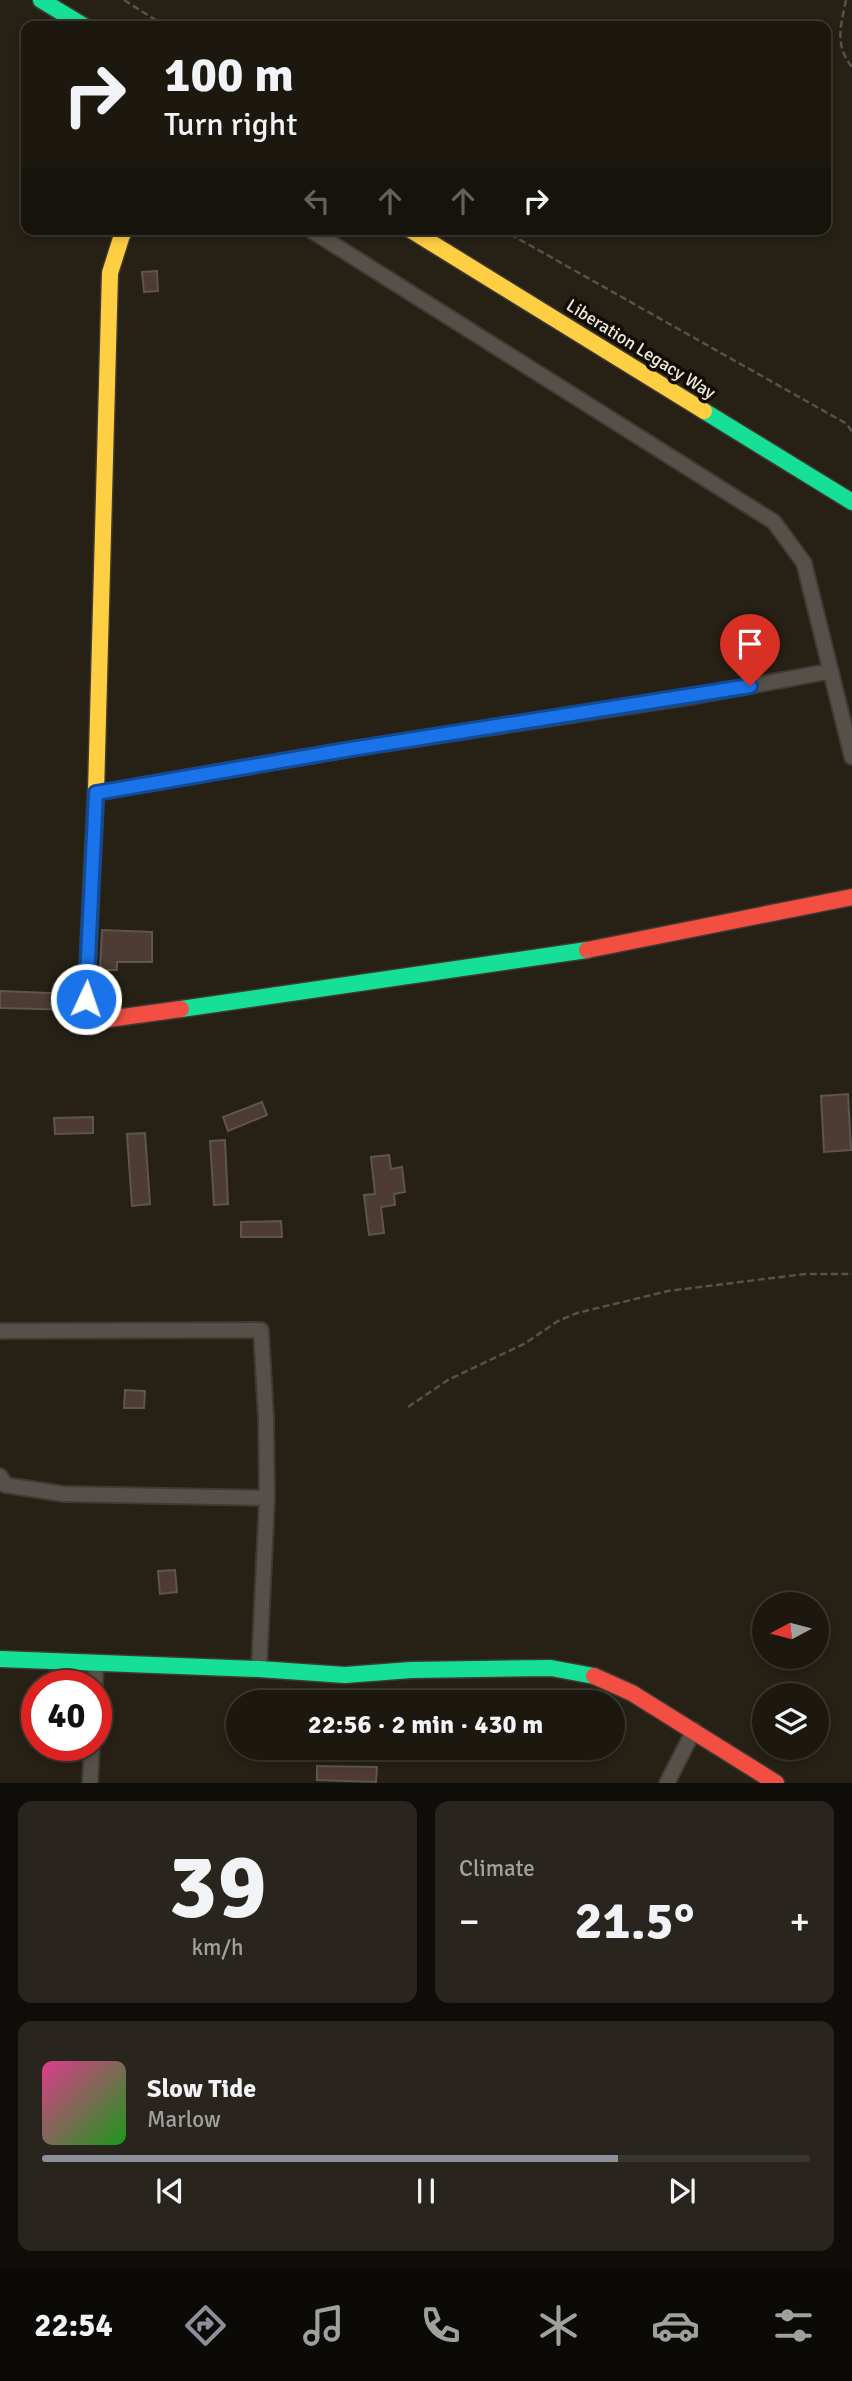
<!DOCTYPE html>
<meta charset="utf-8">
<style>
body{margin:0;font-family:Signika,sans-serif;background:#29251e;color:#f1f3f6;height:100vh;display:flex;flex-direction:column;font-size:26px;white-space:nowrap}
*{box-sizing:border-box;margin:0}
p{font-size:23px;color:#a0a09f}
.icon{flex:none;width:38px;height:38px;fill:none;stroke:currentColor;stroke-width:2;stroke-linecap:round;stroke-linejoin:round}
.map{position:relative;height:1783px;overflow:hidden}
.sheet{display:flex;flex-direction:column;gap:18px;padding:18px;background:#0f0d09;flex:1}
.sheet>*{flex:none}
.hud{position:absolute;left:21px;top:21px;width:810px;height:214px;border-radius:14px;box-shadow:0 4px 10px #0003,0 0 0 2px #3a3730;background:#1c1810;color:#f1f3f6;overflow:hidden}
.needle{width:46px;rotate:263deg}
.buttons{position:absolute;left:752px;top:1592px;display:grid;gap:14px}
.buttons a{display:grid;place-items:center;width:77px;height:77px;border-radius:50%;background:#1c1810;box-shadow:0 4px 10px #0003,0 0 0 2px #3a3730;font-size:35px}
.speed{position:absolute;left:21px;top:1670px;display:flex;gap:14px;font-size:35px;font-weight:700;text-align:center}
.speed>*{display:grid;place-content:center;width:91px;height:91px;border-radius:50%;background:#1c1810;box-shadow:0 4px 10px #0003,0 0 0 2px #3a3730;line-height:1}
.speed .limit{border:10px solid #d22;background:#fff;color:#111}
.pin{position:absolute;display:grid;place-items:center;width:60px;height:60px;color:#fff;margin:-72px -30px;border-radius:50% 50% 50% 0;rotate:-45deg;box-shadow:0 0 7px #0007}
.pin .icon{rotate:45deg}
.me{position:absolute;width:77px;margin:-38px;rotate:3deg;stroke-linejoin:round;filter:drop-shadow(0 0 5px #0008)}
.turn{display:flex;align-items:center;gap:24px;height:147px;padding:0 28px;font-size:32px}
.turn .icon{width:91px;height:91px;stroke-width:2.5}
.turn b{display:block;font-size:49px;line-height:60px}
.lanes{display:flex;align-items:center;height:66px;padding:0 28px;background:#0003;justify-content:center;gap:35px;direction:ltr}
.lanes .off{opacity:.35}
.big{font-size:52px;font-weight:700;line-height:1.1}
.sheet .tile{flex:1;display:flex;flex-direction:column;justify-content:center;gap:10px;min-width:0;padding:0 24px;border-radius:14px;background:#29251e}
.sheet .dial{align-items:center;gap:0}
.dial b{font-size:91px;line-height:1}
.song{display:flex;align-items:center;gap:21px}
.cover{width:84px;height:84px;border-radius:10px;background:linear-gradient(135deg,hsl(330 70% 55%),hsl(120 70% 35%))}
.played{height:7px;border-radius:4px;background:linear-gradient(90deg,#8c9099 75%,#3a3730 75%)}
.keys{display:flex;justify-content:space-around;direction:ltr}
.heat{display:flex;justify-content:space-between;align-items:center;font-size:38px;direction:ltr}
.sheet .tiles{flex:1;display:grid;gap:18px;grid-template-columns:1fr 1fr}
.tile:last-child{grid-column:span 2}
.trip{position:absolute;left:226px;top:1690px;width:399px;height:70px;border-radius:35px;background:#1c1810;box-shadow:0 4px 10px #0003,0 0 0 2px #3a3730;font-weight:700;line-height:70px;text-align:center}
.dock{display:flex;height:112px;justify-content:space-around;align-items:center;background:#0b0a06;color:#a0a09f}
.dock .icon{width:49px;height:49px}
.dock .selected{color:#8c9099}
.dock b{font-size:32px;color:#f1f3f6}
.map>svg:first-child{display:block}
</style>
<div class="map">
<svg width="852" height="1783" viewBox="0 0 852 1783">
<rect width="100%" height="100%" fill="#262015"/>
<path fill="#4d3b34" stroke="#5e554f" stroke-width="2" d="M157 271 158 291 144 292 142 272Z
M102 930 152 932V962H117V970H100Z
M0 991 74 994 78 1010 0 1008Z
M848 1094 851 1150 824 1152 821 1096Z
M262 1102 267 1115 228 1131 223 1117Z
M93 1117V1133L55 1134 54 1118Z
M145 1133 150 1204 132 1206 127 1134Z
M225 1140 228 1204 214 1205 210 1141Z
M389 1155 391 1169 402 1167 405 1192 394 1194 395 1205 381 1207 384 1233 369 1235 364 1195 375 1194 371 1157Z
M281 1221 282 1237H241V1222Z
M125 1390 145 1391 144 1408H124Z
M175 1570 177 1592 160 1594 158 1571Z
M317 1766 377 1767 376 1782 317 1780Z"/>
<g fill="none" stroke-linecap="round" stroke-linejoin="round">
<g stroke="#403a32" stroke-width="18">
<path id="street" d="M309 229 774 522 804 563 852 757
M96 793 345 750 696 696 831 671
M0 1331 261 1330 266 1419 267 1498 259 1669
M0 1476 5 1485 64 1494 267 1498
M95 1685 96 1664
M90 1783 92 1745
M667 1783 694 1730"/>
</g>
<g stroke="#403a32" stroke-width="19">
<path id="fast" d="M41 0 84 26
M704 411 852 502
M181 1009 587 950
M0 1659 259 1669 345 1675 411 1670 551 1668 594 1676"/>
</g>
<g stroke="#403a32" stroke-width="19">
<path id="slow" d="M409 229 704 411
M96 792 110 273 122 235 126 229"/>
</g>
<g stroke="#403a32" stroke-width="19">
<path id="jam" d="M96 792 86 999 101 1020 181 1009
M587 950 852 897
M594 1676 632 1693 776 1783"/>
</g>
<path stroke="#56524b" stroke-width="2.5" stroke-dasharray="7 3.5" stroke-linecap="butt" d="M124 0 165 26
M846 0C841 25 834 45 852 67
M501 229 847 424 852 432
M408 1407 448 1380 524 1344 558 1321 577 1313 668 1291 805 1274H852"/>
<use href="#street" stroke="#555049" stroke-width="14"/>
<use href="#fast" stroke="#16e098" stroke-width="16"/>
<use href="#slow" stroke="#ffcf43" stroke-width="16"/>
<use href="#jam" stroke="#f24e42" stroke-width="16"/>
</g>
<g fill="none" stroke-linecap="round" stroke-linejoin="round">
<g stroke="#114b97" stroke-width="18">
<path id="route" d="M86 999 96 793 345 750 750 686"/>
</g>
<use href="#route" stroke="#1a73e8" stroke-width="12"/>
</g>
<g text-anchor="middle" stroke-width="7" stroke-linejoin="round" paint-order="stroke">
<g font-size="18" fill="#efe8dc" stroke="#110c05">
<text transform="translate(641 349) rotate(32)" y="6">Liberation Legacy Way</text>
</g>
</g>
</svg>
<div class="buttons">
<a><svg class="needle" viewBox="-14 -14 28 28"><path d="M0-13l5 13h-10z" fill="#e53935"/><path d="M0 13l5-13h-10z" fill="#a0a09f"/></svg></a>
<a><svg class="icon" aria-label="layers" viewBox="0 0 24 24"><path d="M12 4l9 5-9 5-9-5zM3 14l9 5 9-5"/></svg></a>
</div>
<div class="speed"><div class="limit">40</div></div>
<div class="pin" style="left:750px;top:686px;background:#d93025"><svg class="icon" aria-label="arrive" viewBox="0 0 24 24"><path d="M6 21V4h12l-3 4 3 4H6"/></svg></div>
<svg class="me" style="left:86px;top:999px" viewBox="-20 -20 40 40"><circle r="17" fill="#1a73e8" stroke="#fff" stroke-width="3"/><path d="M0-11L8 9 0 5-8 9z" fill="#fff"/></svg>
<div class="trip">22:56 · 2 min · 430 m</div>
<div class="hud">
<div class="turn"><svg class="icon" aria-label="right" viewBox="0 0 24 24"><path d="M7 20v-9h11M14 6l5 5-5 5"/></svg><div><b>100 m</b>Turn right</div></div>
<div class="lanes"><svg class="icon off" aria-label="left" viewBox="0 0 24 24"><path d="M17 20v-9H6M10 6l-5 5 5 5"/></svg><svg class="icon off" aria-label="ahead" viewBox="0 0 24 24"><path d="M12 20V5M6 11l6-6 6 6"/></svg><svg class="icon off" aria-label="ahead" viewBox="0 0 24 24"><path d="M12 20V5M6 11l6-6 6 6"/></svg><svg class="icon" aria-label="right" viewBox="0 0 24 24"><path d="M7 20v-9h11M14 6l5 5-5 5"/></svg></div>
</div>
</div>
<section class="sheet">
<div class="tiles">
<div class="tile dial"><b>39</b><p>km/h</p></div>
<div class="tile"><p>Climate</p>
<div class="heat"><a>−</a><b class="big">21.5°</b><a>+</a></div>
</div>
<div class="tile">
<div class="song"><i class="cover"></i><div><b>Slow Tide</b><p>Marlow</p></div></div>
<div class="played"></div>
<div class="keys"><svg class="icon" aria-label="previous" viewBox="0 0 24 24"><path d="M18 5L8 12l10 7zM5 5v14"/></svg><svg class="icon" aria-label="pause" viewBox="0 0 24 24"><path d="M8 5v14M16 5v14"/></svg><svg class="icon" aria-label="next" viewBox="0 0 24 24"><path d="M6 5l10 7-10 7zM19 5v14"/></svg></div>
</div>
</div>
</section>
<nav class="dock">
<b>22:54</b>
<svg class="icon selected" aria-label="directions" viewBox="0 0 24 24"><path d="M12 3l9 9-9 9-9-9zM9 14v-3h6M13 9l2 2-2 2"/></svg>
<svg class="icon" aria-label="music" viewBox="0 0 24 24"><path d="M9 18V5l10-2v13"/><circle cx="6" cy="18" r="3"/><circle cx="16" cy="16" r="3"/></svg>
<svg class="icon" aria-label="phone" viewBox="0 0 24 24"><path d="M5 4h4l2 5-3 2q2 4 5 5l2-3 5 2v4C11 20 4 13 5 4z"/></svg>
<svg class="icon" aria-label="climate" viewBox="0 0 24 24"><path d="M12 3v18M4 7l16 10M4 17L20 7"/></svg>
<svg class="icon" aria-label="car" viewBox="0 0 24 24"><path d="M5 17H2v-5l4-1 3-4h7l3 4 3 1v5h-3M9 17h6M6 11h13"/><circle cx="7" cy="17" r="2"/><circle cx="17" cy="17" r="2"/></svg>
<svg class="icon" aria-label="filters" viewBox="0 0 24 24"><path d="M4 7h16M4 17h16"/><circle cx="9" cy="7" r="2"/><circle cx="15" cy="17" r="2"/></svg>
</nav>
